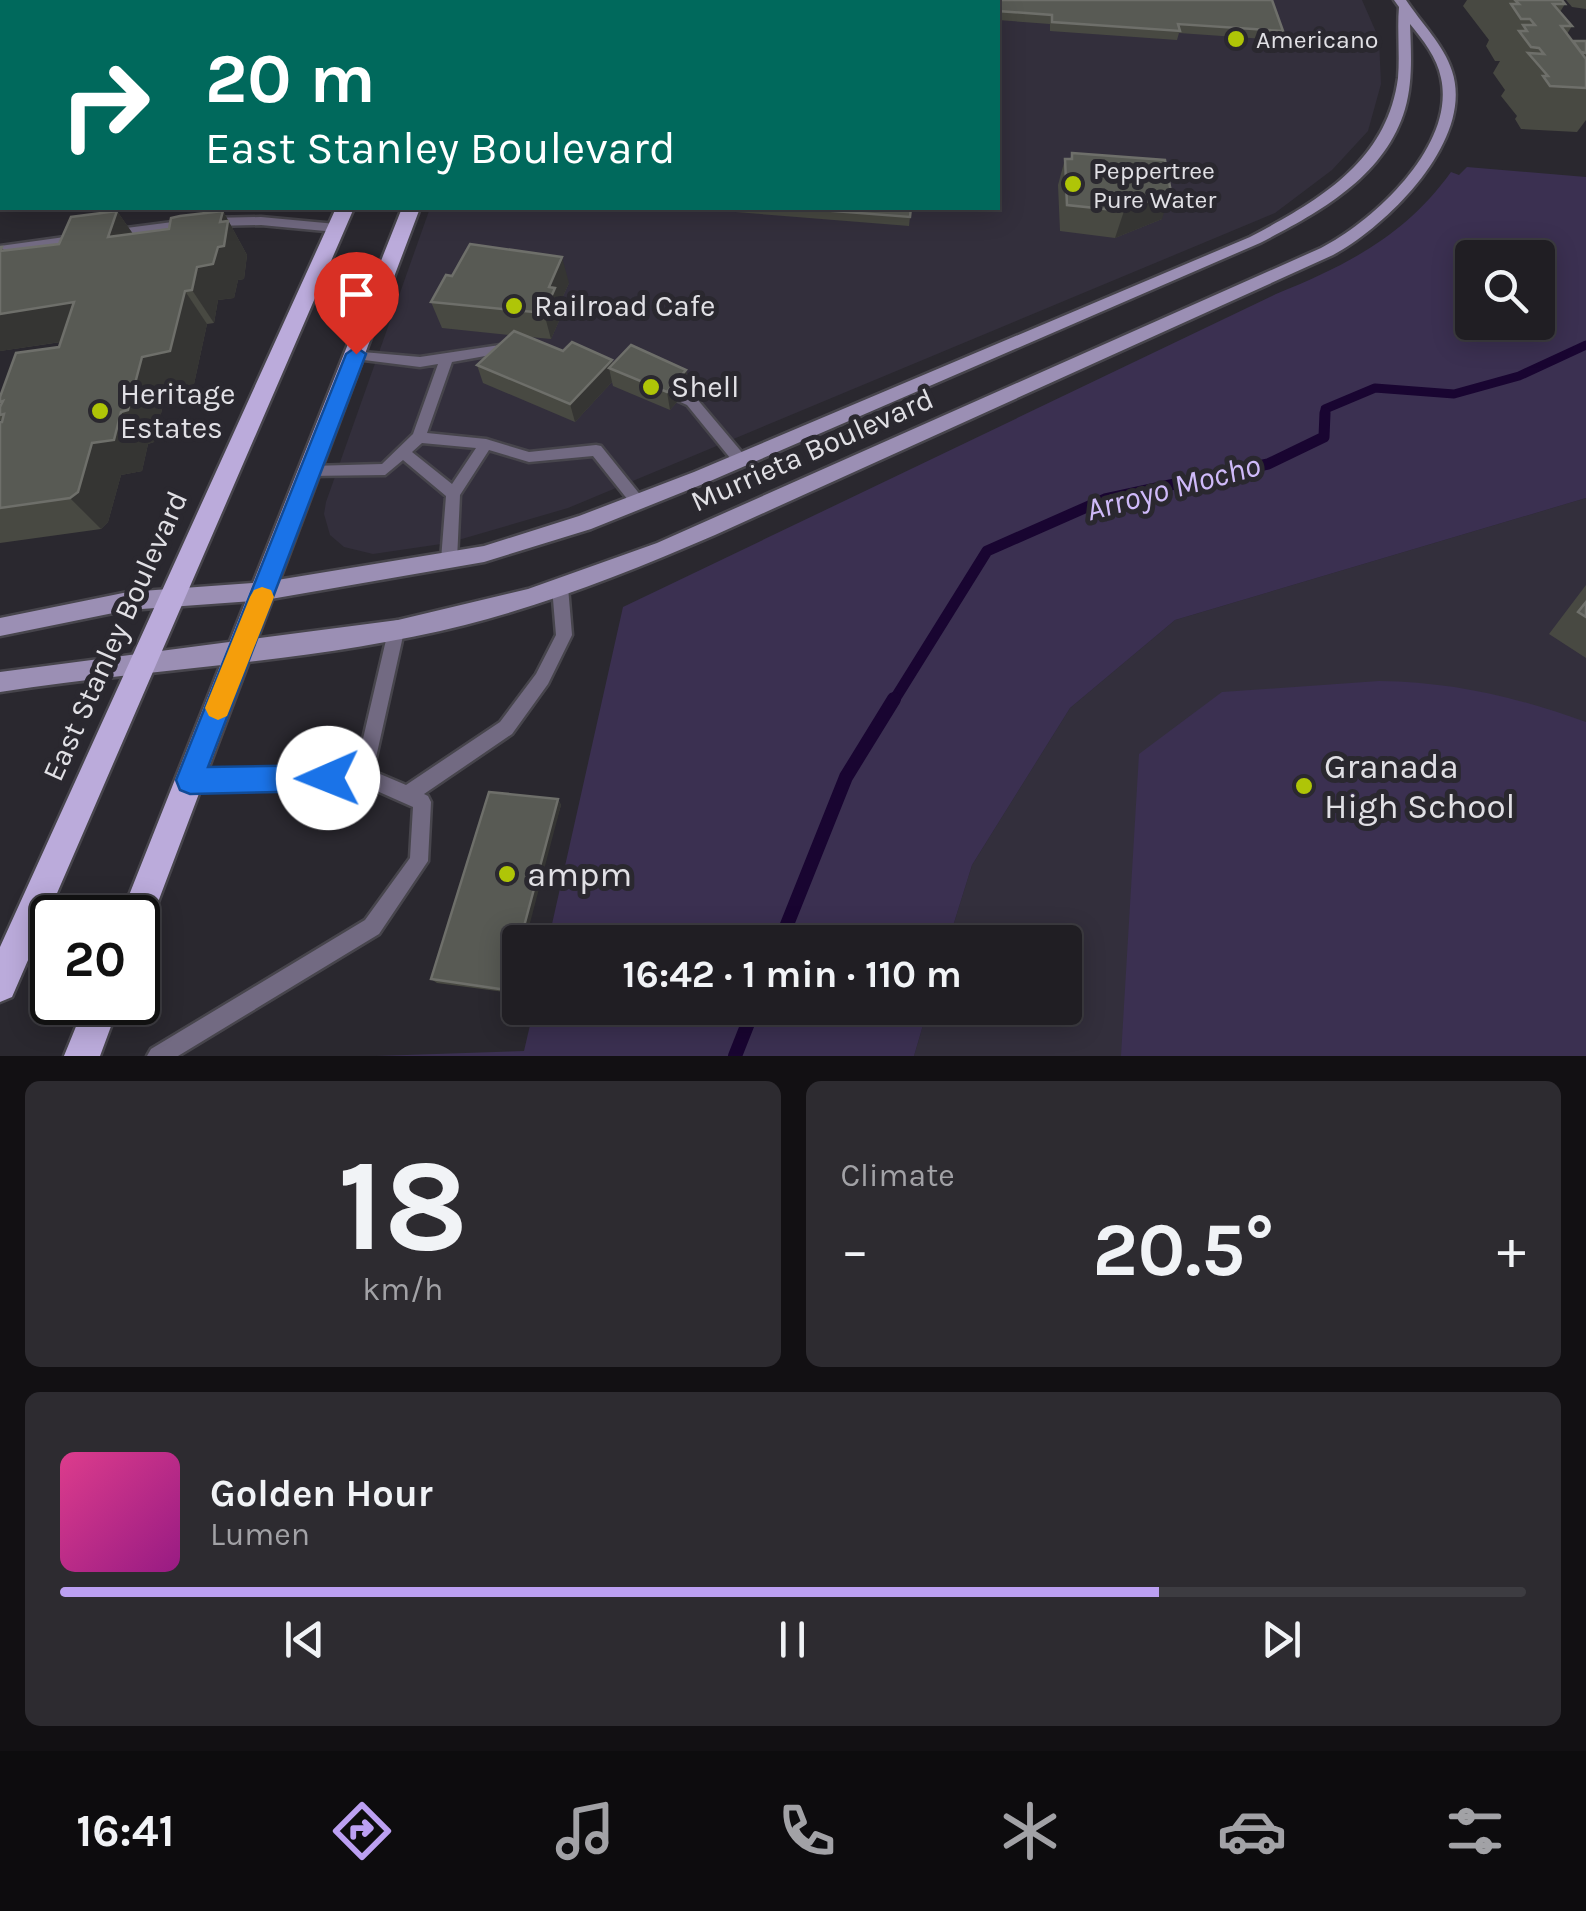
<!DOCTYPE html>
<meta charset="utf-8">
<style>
body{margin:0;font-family:Karla,sans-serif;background:#2d2b30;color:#f1f3f6;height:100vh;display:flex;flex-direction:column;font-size:38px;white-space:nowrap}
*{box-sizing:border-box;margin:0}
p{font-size:32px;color:#a2a2a6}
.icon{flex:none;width:55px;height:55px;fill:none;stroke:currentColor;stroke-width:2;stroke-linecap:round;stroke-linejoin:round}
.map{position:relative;height:1056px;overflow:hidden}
.details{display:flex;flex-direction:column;gap:25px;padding:25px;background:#121013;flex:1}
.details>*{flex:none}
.hud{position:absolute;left:0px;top:0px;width:1000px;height:210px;box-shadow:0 5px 25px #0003,0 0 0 2px #3d3c41;background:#00695c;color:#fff;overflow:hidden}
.buttons{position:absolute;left:1455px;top:240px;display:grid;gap:20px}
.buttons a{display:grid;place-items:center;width:100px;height:100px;border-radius:10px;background:#201e23;box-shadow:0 5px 25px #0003,0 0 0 2px #3d3c41;font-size:50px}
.speed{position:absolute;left:30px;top:895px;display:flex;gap:20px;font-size:50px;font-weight:700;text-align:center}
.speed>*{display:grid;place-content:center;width:130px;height:130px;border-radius:50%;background:#201e23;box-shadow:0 5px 25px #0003,0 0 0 2px #3d3c41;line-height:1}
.speed .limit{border:5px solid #111;border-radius:15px;background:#fff;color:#111}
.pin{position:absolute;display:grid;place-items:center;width:85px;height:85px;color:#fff;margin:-102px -42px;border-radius:50% 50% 50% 0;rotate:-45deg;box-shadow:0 0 10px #0007}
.pin .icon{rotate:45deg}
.me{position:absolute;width:110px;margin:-55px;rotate:269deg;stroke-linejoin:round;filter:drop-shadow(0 0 8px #0008)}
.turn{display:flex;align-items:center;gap:35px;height:210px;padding:0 40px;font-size:45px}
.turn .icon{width:130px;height:130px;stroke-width:2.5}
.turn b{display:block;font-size:70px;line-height:85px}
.big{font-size:75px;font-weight:700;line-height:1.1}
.details .card{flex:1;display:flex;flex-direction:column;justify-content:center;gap:15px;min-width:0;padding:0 35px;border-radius:15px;background:#2d2b30}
.details .dial{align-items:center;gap:0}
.dial b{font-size:130px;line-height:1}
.song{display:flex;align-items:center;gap:30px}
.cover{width:120px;height:120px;border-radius:15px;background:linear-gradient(135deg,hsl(330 70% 55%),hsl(310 70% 35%))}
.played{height:10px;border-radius:5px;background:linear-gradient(90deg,#bca0f2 75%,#3d3c41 75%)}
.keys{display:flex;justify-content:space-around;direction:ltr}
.heat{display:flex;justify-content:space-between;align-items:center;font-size:55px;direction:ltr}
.details .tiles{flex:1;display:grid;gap:25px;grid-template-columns:1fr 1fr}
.card:last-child{grid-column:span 2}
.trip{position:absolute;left:502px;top:925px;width:580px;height:100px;border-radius:10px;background:#201e23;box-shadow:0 5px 25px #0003,0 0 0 2px #3d3c41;font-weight:700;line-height:100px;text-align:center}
.menu{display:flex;height:160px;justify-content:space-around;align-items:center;background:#0d0c0e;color:#a2a2a6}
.menu .icon{width:70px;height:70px}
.menu .active{color:#bca0f2}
.menu b{font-size:45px;color:#f1f3f6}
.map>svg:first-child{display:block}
</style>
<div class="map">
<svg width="1586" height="1056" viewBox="0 0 1586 1056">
<rect width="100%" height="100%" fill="#2a282f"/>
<path fill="#332f3c" d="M492 0H1362L1379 39 1381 84 1368 131 1332 170 1275 213 568 508 448 543 373 554 344 547 330 535 324 514 326 502 430 208H998V2Z
M1586 498V1056H914L928 1008H1065V942H948L972 865 1070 708 1175 620Z"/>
<path fill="#3b3051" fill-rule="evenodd" d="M1467 167 1586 177V498L1175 620 1070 708 972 865 948 942H548L623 607 1276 294C1347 265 1405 236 1451 172L1459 175ZM1472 258H1538V322H1472Z
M1379 681C1453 682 1517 697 1586 722V1056H1121L1139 754 1222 692Z
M534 1008H928L914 1056H376L524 1051Z"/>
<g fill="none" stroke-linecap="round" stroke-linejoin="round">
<path stroke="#190531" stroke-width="9" d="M1325 416V409L1375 388 1454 394 1519 376 1586 345"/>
<path stroke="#190531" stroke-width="11" d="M893 702 987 551 1105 499 1268 464 1324 437 1325 413"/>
<path stroke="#190531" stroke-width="14" d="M780 942 846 777 894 699
M735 1056 754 1008"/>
<g stroke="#47454c" stroke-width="5">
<path id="service" d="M343 0H351V2H343Z
M261 217 336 224 342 228 336 232 261 225 210 226 204 222 210 218Z
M188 220 192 221V227L111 238 105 234 111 230Z
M79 235 83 236V242L0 254V246Z
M514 343 520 347 519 350 452 362 427 433 486 439 529 452 596 445 601 446 642 497 644 501 642 505H632L593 456 529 462 489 450 460 495 457 560 454 565H444L441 560 446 496 403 460 385 475 306 476 304 472 306 468 311 466 382 464 413 434 438 364 420 367 356 359 350 354 351 351 420 357ZM422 443 476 448 452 484 412 452Z
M664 384 697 399 745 456 747 460 745 464H735L687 405 659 392 657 389Z
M560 580 566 582 568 587 572 635 548 684 512 734 424 794 428 796 431 802 428 861 379 934 178 1056H147L151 1049 365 920 410 858 413 807 368 787 190 789 184 786 181 780 184 774 190 771 356 769 389 627 391 622 397 620 403 622 405 627 373 771 406 785 500 722 536 674 556 635 552 587 554 582Z"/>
</g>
<g stroke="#47454c" stroke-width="5">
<path id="secondary" d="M1394 0H1406C1421 23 1444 45 1452 71 1475 140 1387 226 1333 255L715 535C634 570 551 603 465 625 314 663 154 668 0 692V672L398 620 528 589 657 543 1321 248C1374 221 1456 145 1441 78 1437 57 1423 40 1410 24 1411 52 1413 82 1405 109 1385 177 1318 213 1260 243L708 482 591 529 484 562 265 600 128 610 0 636V618L128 592 265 582 484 546 579 516 694 472 1250 237C1318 201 1387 162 1398 78 1400 54 1397 30 1399 7Z"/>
</g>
<g stroke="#47454c" stroke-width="5">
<path id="primary" d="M336 208H354L12 997 0 1002V947Z
M402 208H420L152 918 148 930 138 934V918H120Z
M86 1002H120L100 1056H64Z"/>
</g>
<use href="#service" fill="#726a82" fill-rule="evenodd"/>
<use href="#secondary" fill="#9b8fb4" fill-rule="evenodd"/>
<use href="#primary" fill="#bbabdb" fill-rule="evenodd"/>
</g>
<path fill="#484942" d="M694 0H1272L1283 31 1279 40 1179 33 1177 40 1050 31V24L998 20V2H732Z
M1467 0H1562L1565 4 1560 12 1572 26 1567 34 1573 41H1586V120L1577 132 1521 129 1515 119 1517 116 1501 96 1505 90 1493 73 1500 61H1495L1486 46 1489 40 1463 6Z
M1566 0H1586V9L1572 7Z
M1072 153 1162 219 1115 238 1060 231 1058 185 1065 159H1070Z
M685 208H911L909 226Z
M117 211 133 234 169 229 223 211 247 255 244 279 238 280 234 298 218 300 214 323 207 324 194 384 167 389 154 442 148 444 142 471 121 475 108 522 101 529 0 543V422L2 421 0 420V404L59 347 61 342 0 351V247L4 250 59 244Z
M569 283 559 305 562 314 551 339 530 337 563 351 612 360 613 364 686 370 689 388 670 410 613 386 612 382 575 422 483 383 477 365 509 335 442 328 431 302Z
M1586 585V658L1549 634Z
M558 799 561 805 520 942V963L512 993 437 983 431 979Z"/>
<path fill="#353533" d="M266 0H280V2H266Z
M0 171H2V207H0Z
M1171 192 1162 219 1115 238 1124 211Z
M117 211 140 244 108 237Z
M223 211 247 255 244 279 238 280 234 298 218 300 214 323 192 290 197 267 218 247 220 222Z
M562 257 569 283 559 305 562 314 551 339 544 313 549 287Z
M185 291 207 324 194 384 167 389 154 442 148 444 142 471 121 475 108 522 101 529 70 498 92 443 121 412 142 357Z
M74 302 100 336 0 351V314Z
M612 360 615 371 609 368 612 382 575 422 570 404Z
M686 370 689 388 670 410 667 392Z
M558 799 561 805 525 942H520V963L512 993 507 990Z"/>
<path fill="#585a54" stroke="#6e6f6a" stroke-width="2.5" d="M41 0H266V2H40Z
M827 0H1272L1283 31 1178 24 1180 31 1052 22V15L998 11V2H865Z
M1515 0H1562L1565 4H1553L1572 26H1561L1586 59V88L1550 86 1543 76H1548L1528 53 1544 54 1539 48 1531 47 1519 31H1527L1523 25H1535L1530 19H1521L1511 4H1519Z
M1573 41H1586V53L1581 52Z
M2 81V171H0V87Z
M1072 153 1165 160 1171 192 1124 211 1067 205 1065 159H1072Z
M795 208H911L910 217Z
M117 211 108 237 169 229 171 218 180 216 223 211 220 222 228 221 224 246 218 247 213 264 197 267 192 290 185 291 170 351 142 357 128 410 121 412 114 440 92 443 78 492 70 498 0 508V422H2L4 414 0 415V407L3 401 0 402V397L16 353 59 347 74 302 0 314V247H2L0 251 59 244 71 217Z
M470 244 562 257 549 287 555 288 544 313 431 302 446 275 452 276Z
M514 331 563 351 572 342 612 360 570 404 477 365Z
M631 345 686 370 667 392 609 368Z
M1586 602V617L1578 612Z
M489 792 558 799 507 990 431 979Z"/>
<path fill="#1a73e8" stroke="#114b97" stroke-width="2.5" d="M356 347 366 354 208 767 328 765 337 769 341 778 337 788 328 791 190 794 180 790 176 780 346 354Z"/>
<path fill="#f59e0b" d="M262 587 271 590 274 597 227 716 218 720 209 716 205 708 250 597 254 590Z"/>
<g fill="#afc507" stroke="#2a282f" stroke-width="4">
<circle cx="1236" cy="39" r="10"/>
<circle cx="1073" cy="184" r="10"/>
<circle cx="514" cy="306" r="10"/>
<circle cx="651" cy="387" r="10"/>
<circle cx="100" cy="411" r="10"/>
<circle cx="1304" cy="786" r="10"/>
<circle cx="507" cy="874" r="10"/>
</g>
<g text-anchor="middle" stroke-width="10" stroke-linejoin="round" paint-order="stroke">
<g font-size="25" fill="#e1e0e5" stroke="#2a282f" text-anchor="start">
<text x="1256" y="48">Americano</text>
<text x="1093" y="179">Peppertree<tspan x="1093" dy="29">Pure Water</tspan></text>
</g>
<g font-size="30" fill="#e1e0e5" stroke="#2a282f" text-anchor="start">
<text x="534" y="316">Railroad Cafe</text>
<text x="671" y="397">Shell</text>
<text x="120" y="404">Heritage<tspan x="120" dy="34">Estates</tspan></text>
</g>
<g font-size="30" fill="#e1e0e5" stroke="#2a282f">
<text transform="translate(812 450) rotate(-24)" y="10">Murrieta Boulevard</text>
<text transform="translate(115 636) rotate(-66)" y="10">East Stanley Boulevard</text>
</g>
<g font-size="32" font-style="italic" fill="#cfbaf9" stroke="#2a282f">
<text transform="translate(1173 487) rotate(-15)" y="11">Arroyo Mocho</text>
</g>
<g font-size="35" fill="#e1e0e5" stroke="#2a282f" text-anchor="start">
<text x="1324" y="778">Granada<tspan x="1324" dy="40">High School</tspan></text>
<text x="527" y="886">ampm</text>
</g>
</g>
</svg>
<div class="buttons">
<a><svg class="icon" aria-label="search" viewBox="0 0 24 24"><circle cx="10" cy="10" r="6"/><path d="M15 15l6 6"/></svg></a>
</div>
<div class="speed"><div class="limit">20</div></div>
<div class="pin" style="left:356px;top:354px;background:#d93025"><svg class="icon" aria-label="arrive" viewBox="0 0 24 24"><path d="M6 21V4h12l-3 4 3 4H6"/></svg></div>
<svg class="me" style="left:328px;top:778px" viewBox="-20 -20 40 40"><circle r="19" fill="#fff"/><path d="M0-13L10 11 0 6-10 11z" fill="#1a73e8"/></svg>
<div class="trip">16:42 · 1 min · 110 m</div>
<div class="hud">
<div class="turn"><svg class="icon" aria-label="right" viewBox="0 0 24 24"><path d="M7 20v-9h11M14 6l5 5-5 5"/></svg><div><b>20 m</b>East Stanley Boulevard</div></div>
</div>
</div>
<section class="details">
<div class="tiles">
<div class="card dial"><b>18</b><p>km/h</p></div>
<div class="card"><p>Climate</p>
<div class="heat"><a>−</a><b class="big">20.5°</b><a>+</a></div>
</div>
<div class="card">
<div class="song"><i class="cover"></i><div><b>Golden Hour</b><p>Lumen</p></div></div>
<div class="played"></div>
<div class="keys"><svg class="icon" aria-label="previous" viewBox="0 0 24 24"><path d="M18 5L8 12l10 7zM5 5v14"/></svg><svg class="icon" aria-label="pause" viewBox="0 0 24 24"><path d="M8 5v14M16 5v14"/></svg><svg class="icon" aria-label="next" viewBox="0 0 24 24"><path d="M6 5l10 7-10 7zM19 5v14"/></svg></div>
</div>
</div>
</section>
<nav class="menu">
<b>16:41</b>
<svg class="icon active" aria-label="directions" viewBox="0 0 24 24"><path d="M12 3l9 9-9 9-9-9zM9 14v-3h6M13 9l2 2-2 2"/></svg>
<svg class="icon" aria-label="music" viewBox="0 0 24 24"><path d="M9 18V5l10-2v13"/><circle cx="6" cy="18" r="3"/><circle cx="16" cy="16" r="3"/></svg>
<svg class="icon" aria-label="phone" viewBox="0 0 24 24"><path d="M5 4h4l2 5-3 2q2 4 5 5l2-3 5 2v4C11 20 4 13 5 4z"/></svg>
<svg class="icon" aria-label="climate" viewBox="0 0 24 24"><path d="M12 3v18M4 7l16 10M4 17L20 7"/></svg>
<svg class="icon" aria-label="car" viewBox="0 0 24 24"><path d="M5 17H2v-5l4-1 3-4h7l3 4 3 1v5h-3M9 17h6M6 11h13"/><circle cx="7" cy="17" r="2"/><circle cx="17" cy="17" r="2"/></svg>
<svg class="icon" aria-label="filters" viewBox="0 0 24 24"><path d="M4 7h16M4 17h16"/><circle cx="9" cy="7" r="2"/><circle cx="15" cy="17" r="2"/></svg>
</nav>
